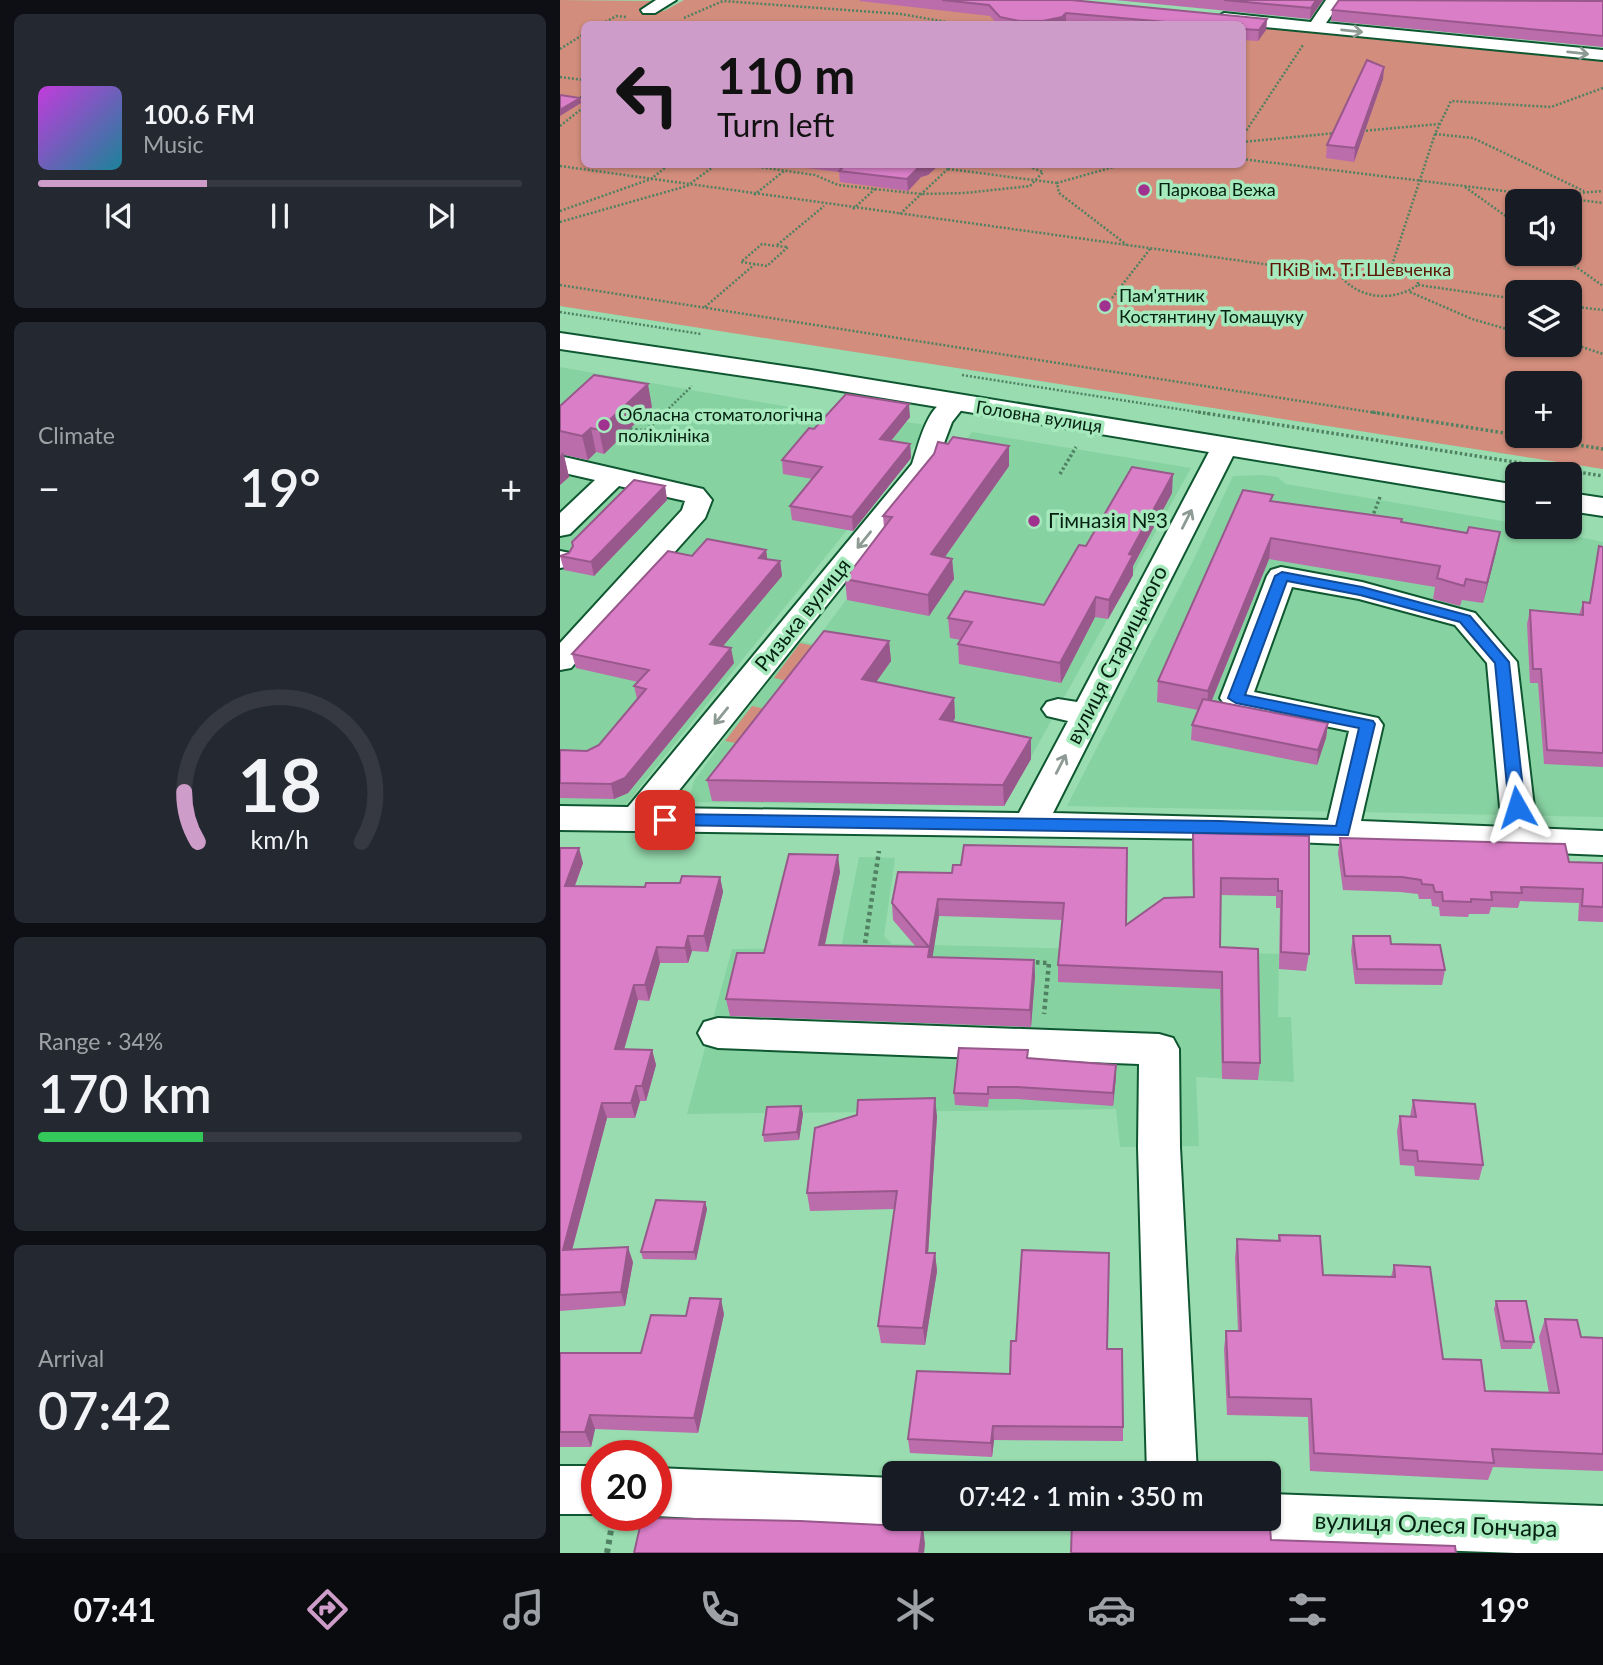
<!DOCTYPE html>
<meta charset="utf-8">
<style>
body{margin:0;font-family:Lato,sans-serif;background:#242831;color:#f1f3f6;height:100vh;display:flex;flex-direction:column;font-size:26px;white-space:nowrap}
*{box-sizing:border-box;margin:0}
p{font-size:23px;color:#9ea1a6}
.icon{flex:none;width:38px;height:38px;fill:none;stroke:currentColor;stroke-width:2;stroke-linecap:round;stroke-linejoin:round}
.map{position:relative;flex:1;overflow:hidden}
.drawer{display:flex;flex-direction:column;gap:14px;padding:14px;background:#0d0f14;width:560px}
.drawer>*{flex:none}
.guide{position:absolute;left:21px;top:21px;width:665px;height:147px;border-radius:10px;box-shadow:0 2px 5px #0004;background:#cd9cc8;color:#111;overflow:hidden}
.buttons{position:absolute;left:945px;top:189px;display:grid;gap:14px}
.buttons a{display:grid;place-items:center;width:77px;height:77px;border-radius:10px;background:#171b24;box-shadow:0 2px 5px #0004;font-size:35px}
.speed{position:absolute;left:21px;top:1440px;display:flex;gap:14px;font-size:35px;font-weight:700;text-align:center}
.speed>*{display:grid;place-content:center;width:91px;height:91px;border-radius:50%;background:#171b24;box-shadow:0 2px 5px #0004;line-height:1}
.speed .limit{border:10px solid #d22;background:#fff;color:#111}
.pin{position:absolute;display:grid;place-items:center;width:60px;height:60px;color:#fff;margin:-30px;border-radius:14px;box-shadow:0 4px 10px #0006}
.me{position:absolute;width:77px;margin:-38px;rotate:354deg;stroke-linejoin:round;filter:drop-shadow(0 0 5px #0008)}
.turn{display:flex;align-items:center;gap:24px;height:147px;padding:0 21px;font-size:32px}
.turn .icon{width:91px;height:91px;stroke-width:2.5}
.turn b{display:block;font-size:49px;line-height:60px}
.big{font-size:52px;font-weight:600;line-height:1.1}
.drawer .tile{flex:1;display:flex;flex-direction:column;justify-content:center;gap:10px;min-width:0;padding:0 24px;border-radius:10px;background:#242831}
.drawer .dial{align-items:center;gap:0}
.dial svg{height:182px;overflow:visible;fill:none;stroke:#363941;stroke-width:7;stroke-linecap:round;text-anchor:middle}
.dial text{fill:#f1f3f6;stroke:none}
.song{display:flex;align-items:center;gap:21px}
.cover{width:84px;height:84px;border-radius:10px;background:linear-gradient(135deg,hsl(290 70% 55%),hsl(190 70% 35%))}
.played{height:7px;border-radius:4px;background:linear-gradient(90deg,#cd9cc8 35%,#363941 35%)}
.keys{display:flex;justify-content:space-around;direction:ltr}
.heat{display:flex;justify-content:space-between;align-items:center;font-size:38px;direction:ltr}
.charge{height:10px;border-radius:5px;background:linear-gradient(90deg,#34c759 34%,#363941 0)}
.trip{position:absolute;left:322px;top:1461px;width:399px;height:70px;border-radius:10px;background:#171b24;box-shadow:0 2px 5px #0004;font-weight:600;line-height:70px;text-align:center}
.dock{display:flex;height:112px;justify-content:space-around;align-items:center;background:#090b0e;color:#9ea1a6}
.dock .icon{width:49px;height:49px}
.dock .current{color:#cd9cc8}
.dock b{font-size:32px;color:#f1f3f6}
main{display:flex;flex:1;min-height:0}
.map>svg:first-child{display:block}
</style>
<main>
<section class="drawer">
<div class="tile">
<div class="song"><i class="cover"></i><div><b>100.6 FM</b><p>Music</p></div></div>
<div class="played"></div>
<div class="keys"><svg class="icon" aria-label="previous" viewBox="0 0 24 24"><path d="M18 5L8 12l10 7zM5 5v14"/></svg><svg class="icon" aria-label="pause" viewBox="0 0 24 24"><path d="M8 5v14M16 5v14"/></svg><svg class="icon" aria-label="next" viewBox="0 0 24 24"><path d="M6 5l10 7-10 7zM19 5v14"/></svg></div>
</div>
<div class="tile"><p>Climate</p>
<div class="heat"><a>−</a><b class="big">19°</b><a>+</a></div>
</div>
<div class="tile dial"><svg viewBox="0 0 100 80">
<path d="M14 69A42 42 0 1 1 86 69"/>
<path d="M14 69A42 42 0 0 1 8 47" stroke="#cd9cc8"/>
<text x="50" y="56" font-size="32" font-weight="700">18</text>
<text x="50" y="72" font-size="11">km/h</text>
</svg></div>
<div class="tile"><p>Range · 34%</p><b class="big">170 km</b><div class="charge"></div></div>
<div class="tile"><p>Arrival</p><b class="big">07:42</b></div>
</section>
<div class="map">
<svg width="1043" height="1553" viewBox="0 0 1043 1553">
<rect width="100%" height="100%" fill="#98dcaf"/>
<path fill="#87d2a1" d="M0 367 269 414 280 411 371 426 62 809 0 806Z
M412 432 631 468 444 806 128 802 134 781 162 742 240 641 253 644Z
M703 475 717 477 726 484 954 523 957 527H971L1043 542V817L507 806 633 561 673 476Z
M299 857 335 858 324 936 332 944 719 954 718 1017H731L734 1082 636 1077 639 1146 560 1147 556 1109 127 1114 172 949 281 948Z"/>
<path fill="#d28d7c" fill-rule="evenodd" d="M0 0 93 1 81 9 104 11 124 0H446L741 29 745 32 1043 60V469L0 306ZM24 24H682V164H24ZM957 201H1010V254H957ZM957 292H1010V345H957ZM957 383H1010V436H957Z
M240 643 254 646 228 681 214 678Z
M192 706 207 709 180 744 165 741Z"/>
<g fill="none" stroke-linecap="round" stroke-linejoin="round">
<g stroke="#0f5731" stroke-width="4">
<path id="minor" d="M96 0H116L95 13H83L81 10Z
M766 0H782L766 23 1043 50V60L664 23 656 18 664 13 751 22Z
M395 396 404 398 407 403 392 422 373 472 105 808 459 813 508 721 487 716 482 709 487 702 498 699 517 702 651 448 655 443 664 440 673 443 677 448 493 813 768 820 789 731 665 705 660 698 707 576 711 570 721 567 802 582 915 613 957 662 974 807 969 815 957 818 945 815 940 807 927 663 895 625 799 599 732 587 694 692 818 718 823 725 801 821 1043 831V855L660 839 0 830V806L68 807 352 464C360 441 367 402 395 396Z
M0 456 143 489 152 500 145 518 11 668 0 670V643L122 510 125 501 59 486 10 534 0 536V513L35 480 0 472Z
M0 551 10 553 14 559 10 566 0 568Z
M158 1018 599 1034 613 1038 619 1049 620 1147 637 1474H587L578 1147 579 1064 158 1048 144 1044 138 1033 144 1022Z
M0 1466H37V1514H0Z
M96 1468 334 1478V1519H352L334 1528 96 1516Z
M709 1494 1043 1506V1553H956L709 1544 691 1537 684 1519H709Z"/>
</g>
<g stroke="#0f5731" stroke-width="4">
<path id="major" d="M0 333 251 370 957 485V503L251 386 0 349Z
M1010 493 1043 498V516L1010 511Z"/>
</g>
<path stroke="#508162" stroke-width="2.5" stroke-dasharray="2 2" stroke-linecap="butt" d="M124 18 163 1 341 14 398 24
M42 24 56 16 66 17
M0 49 24 34
M0 77 24 80
M24 93 21 97 24 100
M0 126 24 107
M802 131 879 124
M875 134 913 138 1024 191
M682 137 743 45
M682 142 776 133
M682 159 1043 203
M178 164 255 175 278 185 361 194 405 193 470 186 483 172 462 164
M564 164 497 183 499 193 567 245
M0 166 783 275
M388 169 497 183
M905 187 957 224
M194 195 224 171
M995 195 1043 191
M293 209 315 189
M0 211 91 179 110 164
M340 214 393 164
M0 222 127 186 157 164
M998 254 1043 286
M814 263 841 267 858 277V285C835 301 803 300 783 279L791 268Z
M195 264 181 262 202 244 216 246
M832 265 875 134 891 101 991 107 1043 88
M0 285 823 414
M858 285 957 299
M850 292 912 319 957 332
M552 298 590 249
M1010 306 1043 310
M145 307 195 264 207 266 228 247 216 246 264 206
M0 312 141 334
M1010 343 1043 354
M402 375 650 414
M103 414 132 386"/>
<path stroke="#508162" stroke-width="3.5" stroke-dasharray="2.5 2.5" stroke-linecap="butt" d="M638 412 1043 476
M812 412 957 435
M70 429 85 431 105 412
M962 436 1043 449
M500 474 516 447
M812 518 820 497"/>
<path stroke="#508162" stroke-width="4.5" stroke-dasharray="3.5 3.5" stroke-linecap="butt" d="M304 950 319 851
M469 962 489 963 484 1014"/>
<path stroke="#508162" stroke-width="6" stroke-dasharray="4.5 4.5" stroke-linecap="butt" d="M47 1553 53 1519"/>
<use href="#minor" fill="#fff" fill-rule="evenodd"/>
<use href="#major" fill="#fff" fill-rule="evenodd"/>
</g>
<path fill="#bb6cab" d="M300 0H511L707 19 706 30 698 41 682 40V24H437L430 16 300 1Z
M555 0H763L750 19Z
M1043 1V47L771 21 772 10Z
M824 67 823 79 794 162 766 158 767 145Z
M213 164H380L368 175 361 177 348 191 280 182 279 172Z
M0 406 92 407 44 454 36 452 28 460 4 455 9 477 0 485Z
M350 417 331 441 350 444 351 458 293 531 232 520 230 506 253 479 223 474 222 460 254 429Z
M449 466 385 557 392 559 394 579 369 616 287 600 285 579 324 528 323 516Z
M105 486 107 500 34 576 4 570 0 556 9 553Z
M612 493 573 566V575L548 619 535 617 501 683 399 664 398 644 401 640 390 638 388 618 484 605 526 546Z
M712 501 842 522 936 552 923 603 902 600 900 606 873 599 875 587 709 559 652 700 768 723 766 738 757 765 631 740 632 725 638 710 597 702 598 681Z
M1039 546 1043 547V767L984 764 978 683H970L967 624 970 610 1019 615 1023 602 1029 603Z
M206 550 207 559 220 561 222 576 163 646 174 663 68 793 54 799 0 798V750L27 751 39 745 77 699 74 686 78 682 16 668 12 654 132 556Z
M329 641 331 661 316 682 394 698 395 718 393 722 471 738V759L444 806 152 801 147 780Z
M633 833 749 836V954L746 971 719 969 720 908H716V896L660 895V947L700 1063 698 1080 662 1079 660 989 498 982V965L502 920 379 916 372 957 474 960 475 976 471 1027 170 1016 166 999 204 953 280 872 265 945 356 947 333 920 332 903 392 873 401 865 566 925 633 897 632 850Z
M780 838 1009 862 1043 863V922L1018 921 1019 903 960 901 958 908 931 907 929 914H909L908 917 880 916 879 907 872 906 871 899H859L858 894 840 892 783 890 778 853Z
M0 848 23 863 15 886 85 887 120 883 160 877 163 892 148 952 132 951 128 963H100L89 1001 78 1000 64 1049 92 1050 96 1065 86 1101H80L75 1118H47L12 1250 73 1262 65 1306 0 1311Z
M793 936 831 944 885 970 882 985 795 984 791 951Z
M468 1050V1058L556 1077 553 1106 457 1099H429L428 1107 395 1105 394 1093Z
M853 1100 923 1165 919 1180 855 1176 854 1166 840 1165 837 1131 840 1116 850 1117Z
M241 1106 243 1114 239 1140 204 1142 203 1135Z
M377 1116 368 1253H375L377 1271 365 1345 321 1343 318 1326 335 1209 250 1211 247 1193Z
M145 1202 147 1209 136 1260 83 1259 81 1252Z
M719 1235 763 1275 831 1277 834 1265 883 1359 925 1391 989 1393 979 1337 985 1319 1021 1337 1043 1338V1471L933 1467 928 1480 750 1471 748 1417 667 1415 664 1349 666 1331H678L675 1258 677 1239 718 1240Z
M936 1301 974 1342 971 1349H941L934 1309Z
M164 1314 138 1433 35 1429 31 1447H0V1353H81L126 1316Z
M547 1349 563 1427V1441L434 1440 432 1457 350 1453 348 1439 450 1374Z"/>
<path fill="#98588b" d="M756 0H763L750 19 751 8Z
M506 13V24H483V21Z
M707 19 706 30 698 41 699 30Z
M824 67 823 79 794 162 795 148Z
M20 98 21 103 0 116V110Z
M363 164H380L368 175 361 177 348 191 347 179 361 165Z
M88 384 92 407 44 454 39 430Z
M349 404 350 417 321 453 320 439Z
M31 428 36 452 28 460 22 436Z
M350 444 351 458 293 531 292 517Z
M449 446V466L372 575 371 554Z
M3 452 9 477 0 485V456Z
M613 474 612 493 573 566V575L548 619 549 600 569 554Z
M105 486 107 500 34 576 31 562Z
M940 532 936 552 923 603 927 583Z
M711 538 709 559 647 712 648 691Z
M206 550 208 564 199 558Z
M392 559 394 579 369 616 368 595Z
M220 561 222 576 153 658 150 644Z
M536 597 535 617 501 683 500 663Z
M329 641 331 661 304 699 302 679Z
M171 648 174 663 68 793 54 799 51 784Z
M394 698 395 718 382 740 380 719Z
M768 723 766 738 757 765 758 750Z
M471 738V759L444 806 443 785Z
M19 848 23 863 9 901 5 886Z
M278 855 280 872 261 962 259 945Z
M160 877 163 892 148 952 144 936Z
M378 899 379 916 370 974 368 957Z
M128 936 132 951 128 963 125 948Z
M97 947 100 963 89 1001 85 985Z
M474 960 475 976 471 1027 470 1010Z
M74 985 78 1000 60 1064 55 1049Z
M92 1050 96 1065 86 1101 82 1086Z
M556 1065V1077L553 1106V1093Z
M76 1086 80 1101 75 1118 71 1103Z
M375 1098 377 1116 367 1270 366 1253Z
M42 1103 47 1118 8 1265 3 1250Z
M241 1106 243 1114 239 1140 237 1132Z
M145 1202 147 1209 136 1260 134 1252Z
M68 1247 73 1262 65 1306 61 1292Z
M375 1253 377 1271 365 1345 363 1328Z
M161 1299 164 1314 138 1433 134 1418Z
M30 1415 35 1429 31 1447 25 1432Z
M433 1426 434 1440 432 1457 431 1443Z
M363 1527 365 1544 364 1553H359Z"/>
<path fill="#d97ec7" stroke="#98588b" stroke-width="2" d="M382 0H511L707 19 699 30 682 29V24H614L616 23 506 13 502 17 483 21H459L440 17 429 5Z
M664 0H756L751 8Z
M779 0 1043 1V36L772 10Z
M807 60 824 67 795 148 767 145Z
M0 95 20 98 0 110Z
M286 164H363L361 165 347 179 279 171Z
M34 375 88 384 39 430 31 428 22 436 0 431V406Z
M286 394 349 404 320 439 350 444 292 517 230 506 262 467 222 460 249 428 254 429Z
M393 437 449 446 371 554 392 559 368 595 285 579 332 517 323 516 374 454 378 442 388 444Z
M572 467 613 474 569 554 573 555 549 600 536 597 500 663 398 644 412 622 388 618 405 591 484 605 519 545 526 546Z
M74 480 105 486 31 562 0 556 9 553 13 546 12 542Z
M683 490 713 495 710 501 842 519 841 522 907 533 909 527 940 532 927 583 906 579 904 586 877 578 880 566 711 538 648 691 598 681Z
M147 539 206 550 199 558 220 561 150 644 171 648 65 778 51 784 0 783V750L27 751 39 745 86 689 74 686 89 670 12 654 108 551 132 556Z
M1039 546 1043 547V753L987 750 981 669H973L970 610 1023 615V602L1030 603Z
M264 631 329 641 302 679 394 698 380 719 471 738 443 785 147 780Z
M643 699 768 723 758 750 632 725Z
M633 833 749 836V954L721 952 722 891H718V879L661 878 660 947 698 949 700 1063 663 1062 662 972 498 965 504 903 378 899 368 957 474 960 470 1010 166 999 177 953H204L229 854 278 855 259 945 369 947 332 903 338 872 392 873 393 865H401L404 845 567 848 566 925 604 898 634 897Z
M780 838 1005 844 1009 862 1043 863V907L1022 906 1023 889 961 887 962 893 931 892 932 900 911 899V902L883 901 882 892H875L873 885 862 884 861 880 842 877 785 876Z
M0 848H19L5 886 85 887 86 883H120L122 876 160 877 144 936H128L125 948 97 947 85 985H74L55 1049 92 1050 82 1086H76L71 1103H42L3 1250 68 1247 61 1292 0 1295Z
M793 936H830L831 944 880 945 885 970 797 969Z
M399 1048 468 1050 467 1058 556 1065 553 1093 457 1087H428V1094L394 1093Z
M375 1098 366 1253H375L363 1328 318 1326 337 1191 247 1193 255 1128 297 1115 298 1100Z
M853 1100 915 1104 923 1165 858 1161 857 1151 843 1150 840 1116 856 1117Z
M241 1106 237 1132 203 1135 207 1107Z
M96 1200 145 1202 134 1252H81Z
M719 1235 760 1236 763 1275 835 1277 834 1265 870 1267 883 1359 921 1360 925 1391 999 1393 985 1319 1017 1320 1021 1337 1043 1338V1454L932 1449 934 1463 754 1453 751 1399 669 1397 666 1331H681L677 1239 720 1241Z
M462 1250 549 1253 547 1349H562L563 1427 433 1426 431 1443 348 1439 357 1371 450 1374 451 1341H456Z
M130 1298 161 1299 134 1418 30 1415 25 1432H0V1353H81L91 1315 126 1316Z
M936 1301H966L974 1342 944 1341Z
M82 1518 240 1521 363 1527 359 1553H74Z
M512 1520 692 1521 710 1528 711 1540 895 1546 896 1553H511Z"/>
<defs><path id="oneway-shaft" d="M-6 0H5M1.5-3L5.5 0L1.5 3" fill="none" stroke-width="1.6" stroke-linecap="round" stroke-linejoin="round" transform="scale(1.75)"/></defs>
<g stroke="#8e9b94">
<use href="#oneway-shaft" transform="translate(792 31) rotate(6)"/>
<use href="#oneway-shaft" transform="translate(1018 53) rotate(6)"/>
<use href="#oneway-shaft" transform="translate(627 519) rotate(-63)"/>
<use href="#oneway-shaft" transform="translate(304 540) rotate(129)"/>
<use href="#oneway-shaft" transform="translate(161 716) rotate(129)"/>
<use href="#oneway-shaft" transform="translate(501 764) rotate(-63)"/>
</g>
<path fill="#1a73e8" stroke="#114b97" stroke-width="2" d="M722 572 802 587 910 616 949 662 965 807 963 811 957 813 949 807 935 663 900 622 800 595 727 581 685 695 813 721 815 724 788 835 105 825 97 820 105 814 660 821 776 826 799 728 676 703 668 698 715 576Z"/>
<g fill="#a0318f" stroke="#a5e9bc" stroke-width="2.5">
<circle cx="584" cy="190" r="7"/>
<circle cx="545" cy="306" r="7"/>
<circle cx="44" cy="425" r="7"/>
<circle cx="474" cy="521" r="7"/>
</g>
<g text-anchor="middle" stroke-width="7" stroke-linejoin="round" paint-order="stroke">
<g font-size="18" fill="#052111" stroke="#a5e9bc" text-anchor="start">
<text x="598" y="196">Паркова Вежа</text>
<text x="559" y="302">Пам'ятник<tspan x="559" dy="21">Костянтину Томащуку</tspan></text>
<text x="58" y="421">Обласна стоматологічна<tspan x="58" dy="21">поліклініка</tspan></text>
</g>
<g font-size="18" fill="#5d1706" stroke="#a5e9bc">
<text x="800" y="276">ПКіВ ім. Т.Г.Шевченка</text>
</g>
<g font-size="18" fill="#052111" stroke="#a5e9bc">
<text transform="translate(479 417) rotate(9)" y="6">Головна вулиця</text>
</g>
<g font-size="21" fill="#052111" stroke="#a5e9bc" text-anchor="start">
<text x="488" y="528">Гімназія №3</text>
</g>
<g font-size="21" fill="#052111" stroke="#a5e9bc">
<text transform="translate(243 615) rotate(-51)" y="7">Ризька вулиця</text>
<text transform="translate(557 655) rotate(-63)" y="7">вулиця Старицького</text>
</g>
<g font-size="24" fill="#052111" stroke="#a5e9bc">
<text transform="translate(876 1525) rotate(2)" y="8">вулиця Олеся Гончара</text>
</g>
</g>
</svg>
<div class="buttons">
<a><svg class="icon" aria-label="sound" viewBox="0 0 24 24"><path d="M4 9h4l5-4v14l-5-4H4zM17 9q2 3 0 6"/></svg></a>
<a><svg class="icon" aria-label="layers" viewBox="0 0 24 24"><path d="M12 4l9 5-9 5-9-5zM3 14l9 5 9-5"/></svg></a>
<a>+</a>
<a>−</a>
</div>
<div class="speed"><div class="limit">20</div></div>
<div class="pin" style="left:105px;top:820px;background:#d93025"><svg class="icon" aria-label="arrive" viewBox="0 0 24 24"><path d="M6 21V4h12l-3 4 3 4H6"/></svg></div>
<svg class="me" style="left:957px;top:807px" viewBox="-20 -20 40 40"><path d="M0-17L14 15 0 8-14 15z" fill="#1a73e8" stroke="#fff" stroke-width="4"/></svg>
<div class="trip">07:42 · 1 min · 350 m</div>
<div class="guide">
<div class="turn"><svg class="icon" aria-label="left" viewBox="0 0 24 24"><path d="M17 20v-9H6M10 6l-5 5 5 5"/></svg><div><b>110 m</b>Turn left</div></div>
</div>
</div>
</main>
<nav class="dock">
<b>07:41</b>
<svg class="icon current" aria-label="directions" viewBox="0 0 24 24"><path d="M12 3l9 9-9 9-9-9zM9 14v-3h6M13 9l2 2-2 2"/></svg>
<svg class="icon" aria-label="music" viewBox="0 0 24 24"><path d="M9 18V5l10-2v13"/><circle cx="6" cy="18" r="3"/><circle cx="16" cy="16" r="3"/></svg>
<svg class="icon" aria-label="phone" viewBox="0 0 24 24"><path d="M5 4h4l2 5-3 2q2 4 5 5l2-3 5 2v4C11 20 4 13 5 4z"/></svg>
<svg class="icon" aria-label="climate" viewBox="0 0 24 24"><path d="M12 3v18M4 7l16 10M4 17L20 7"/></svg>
<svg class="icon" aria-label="car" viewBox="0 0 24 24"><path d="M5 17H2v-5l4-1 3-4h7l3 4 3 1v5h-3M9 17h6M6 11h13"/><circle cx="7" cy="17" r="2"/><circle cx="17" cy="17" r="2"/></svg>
<svg class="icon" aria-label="filters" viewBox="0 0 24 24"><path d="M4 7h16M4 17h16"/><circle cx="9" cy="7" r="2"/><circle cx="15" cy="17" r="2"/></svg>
<b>19°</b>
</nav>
